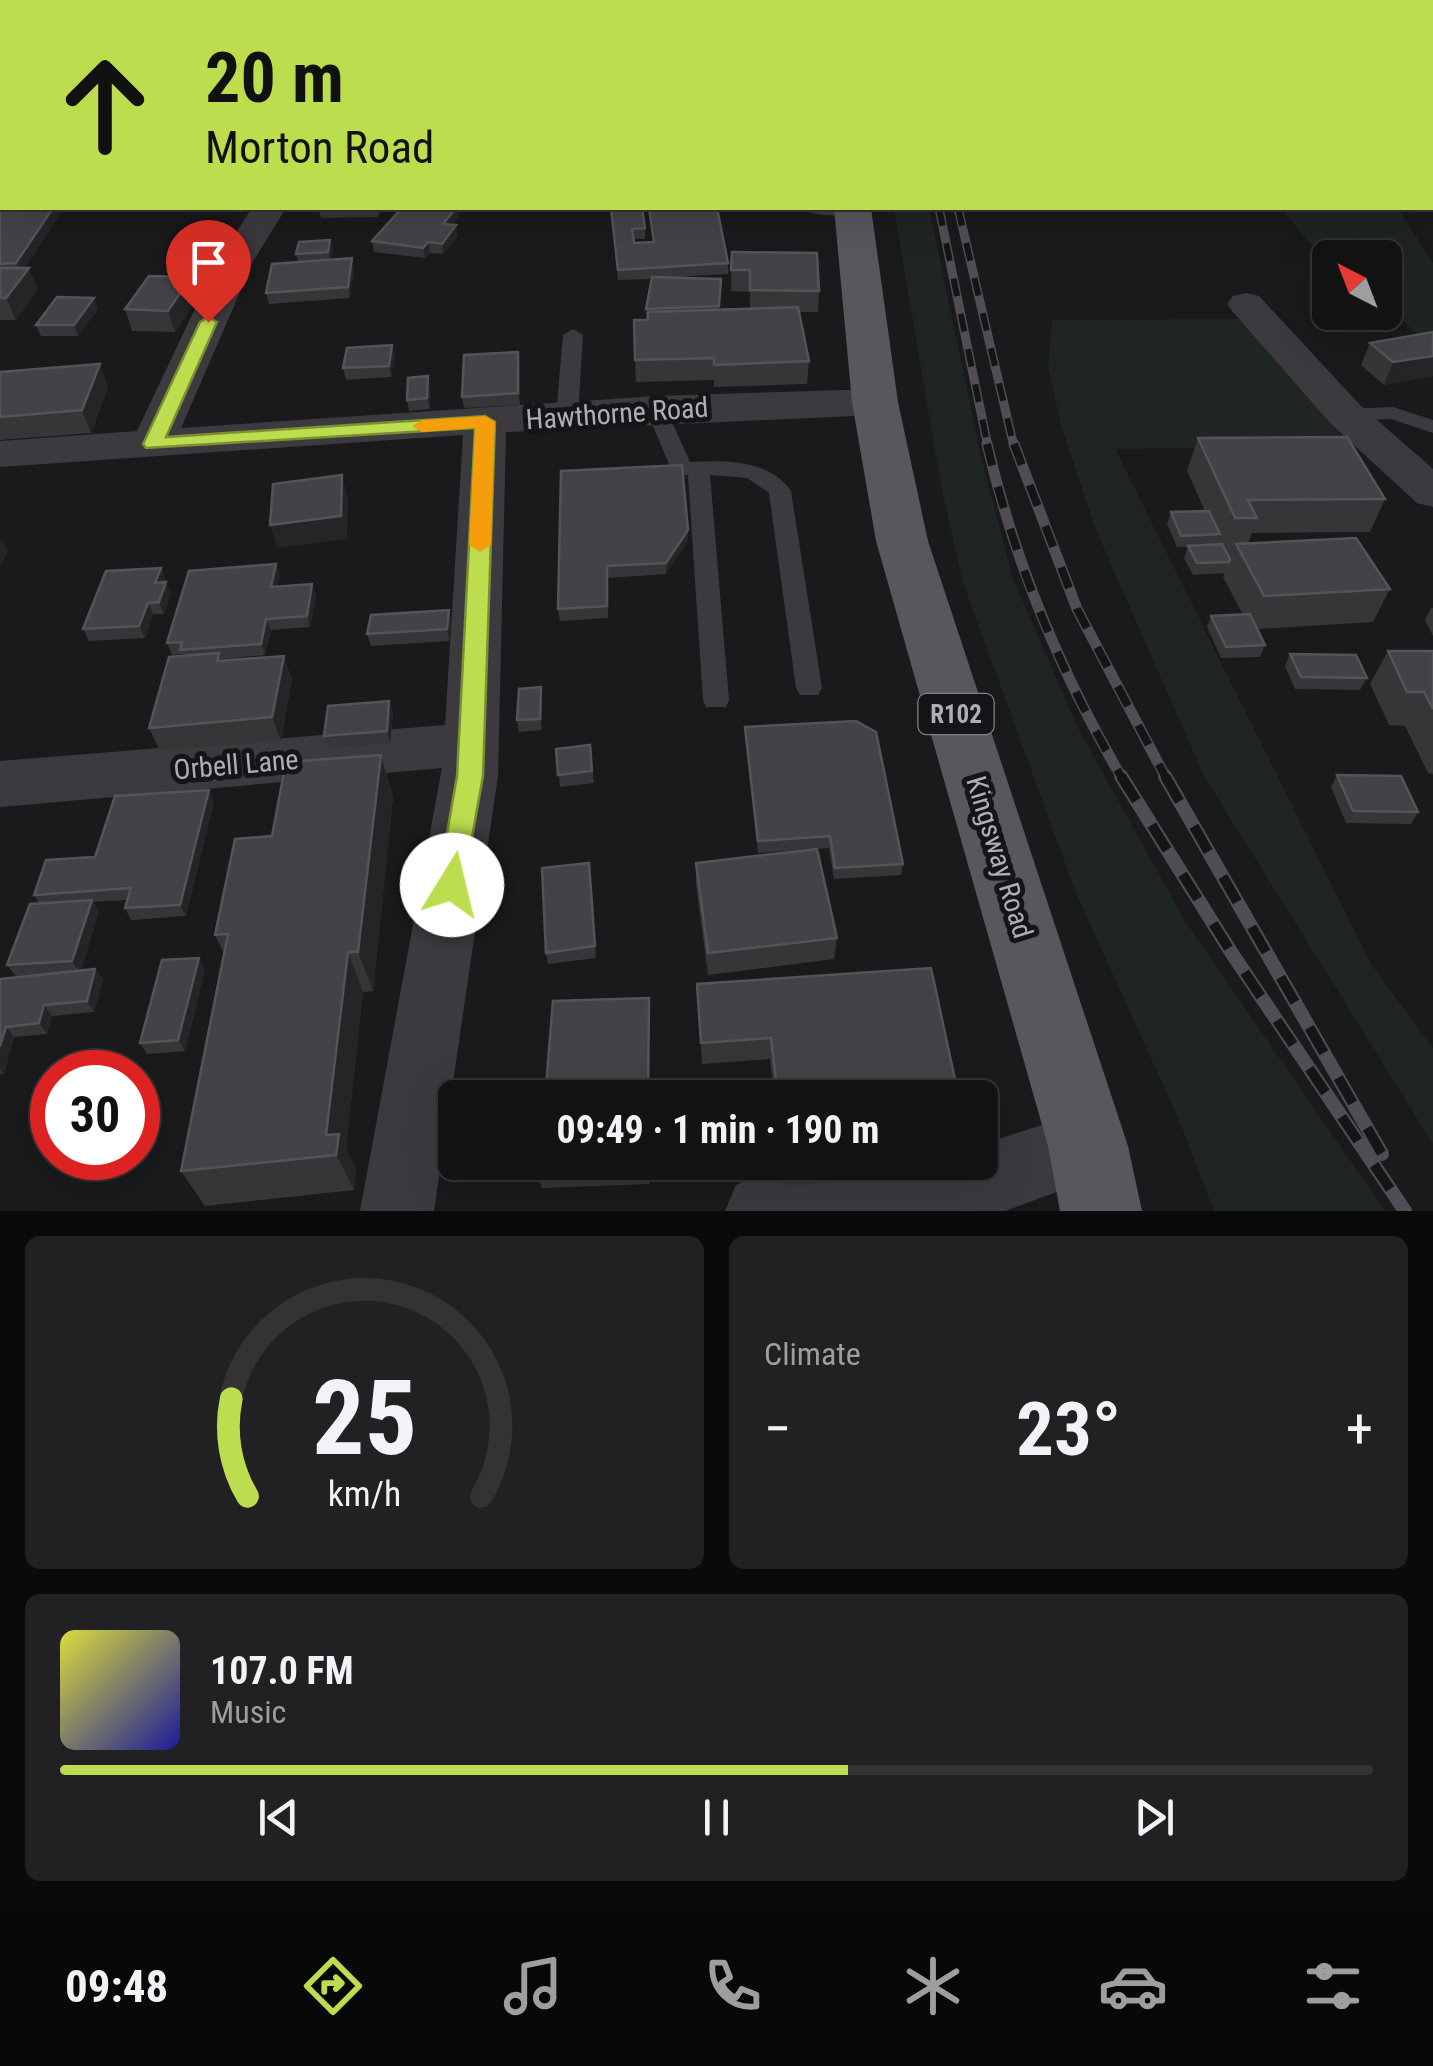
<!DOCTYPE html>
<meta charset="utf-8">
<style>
body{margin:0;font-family:"Roboto Condensed",sans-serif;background:#212022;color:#f1f3f6;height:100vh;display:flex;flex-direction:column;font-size:38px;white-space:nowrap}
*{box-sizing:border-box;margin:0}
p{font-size:32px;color:#9d9ea0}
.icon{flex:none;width:55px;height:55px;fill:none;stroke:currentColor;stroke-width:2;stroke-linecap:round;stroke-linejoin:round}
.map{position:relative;height:1211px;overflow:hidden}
.drawer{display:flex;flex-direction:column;gap:25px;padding:25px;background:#0b0a0b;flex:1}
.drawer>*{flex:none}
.hud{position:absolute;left:0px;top:0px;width:1435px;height:210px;box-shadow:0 10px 40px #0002,0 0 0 2px #333234;background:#bcdd4e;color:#111;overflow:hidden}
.needle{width:65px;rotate:318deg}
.fabs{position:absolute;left:1312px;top:240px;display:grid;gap:20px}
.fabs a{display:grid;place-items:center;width:90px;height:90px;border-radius:15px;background:#141314;box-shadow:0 10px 40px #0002,0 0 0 2px #333234;font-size:50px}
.speed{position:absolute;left:30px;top:1050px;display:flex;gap:20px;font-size:50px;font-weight:700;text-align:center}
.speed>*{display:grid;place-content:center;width:130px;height:130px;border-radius:50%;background:#141314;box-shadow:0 10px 40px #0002,0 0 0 2px #333234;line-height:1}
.speed .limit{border:15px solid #d22;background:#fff;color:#111}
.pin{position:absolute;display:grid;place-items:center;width:85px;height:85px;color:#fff;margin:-102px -42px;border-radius:50% 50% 50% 0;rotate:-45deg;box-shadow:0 0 10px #0007}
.pin .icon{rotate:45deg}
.me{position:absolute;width:110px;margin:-55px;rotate:9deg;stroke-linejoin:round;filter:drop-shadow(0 0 8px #0008)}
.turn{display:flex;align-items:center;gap:35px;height:210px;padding:0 40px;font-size:45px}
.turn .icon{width:130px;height:130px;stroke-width:2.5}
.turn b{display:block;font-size:70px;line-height:85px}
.big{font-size:75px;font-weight:700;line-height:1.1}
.drawer .widget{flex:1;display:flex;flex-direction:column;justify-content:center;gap:15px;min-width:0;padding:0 35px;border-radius:15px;background:#212022}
.drawer .dial{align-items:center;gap:0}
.dial svg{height:260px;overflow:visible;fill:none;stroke:#333234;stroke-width:7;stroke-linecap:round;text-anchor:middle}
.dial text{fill:#f1f3f6;stroke:none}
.song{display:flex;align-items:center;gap:30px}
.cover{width:120px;height:120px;border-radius:15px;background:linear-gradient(135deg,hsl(60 70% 55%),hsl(240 70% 35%))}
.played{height:10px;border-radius:5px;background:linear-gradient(90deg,#bcdd4e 60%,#333234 60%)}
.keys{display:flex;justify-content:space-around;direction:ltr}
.heat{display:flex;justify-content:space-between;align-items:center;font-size:55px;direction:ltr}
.drawer .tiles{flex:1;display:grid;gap:25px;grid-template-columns:1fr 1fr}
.widget:last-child{grid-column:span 2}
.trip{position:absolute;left:438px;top:1080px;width:560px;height:100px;border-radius:15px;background:#141314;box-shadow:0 10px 40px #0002,0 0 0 2px #333234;font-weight:700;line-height:100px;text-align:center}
.tabs{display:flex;height:160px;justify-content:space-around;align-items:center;background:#080808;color:#9d9ea0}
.tabs .icon{width:70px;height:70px}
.tabs .selected{color:#bcdd4e}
.tabs b{font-size:45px;color:#f1f3f6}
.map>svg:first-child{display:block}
</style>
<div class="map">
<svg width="1433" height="1211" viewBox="0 0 1433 1211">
<rect width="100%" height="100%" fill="#1a191b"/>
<path fill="#1f2523" d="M894 208H929L981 456 1013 579 1079 730 1185 921 1385 1211H1214L1179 1120 1076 893 963 583 941 486Z
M1281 208H1398L1433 263V347L1385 306V258L1330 260 1308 241Z
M1242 319 1350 446 1115 449 1371 964 1433 1048V1144L1204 776 1096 530 1062 428 1048 368 1052 320Z"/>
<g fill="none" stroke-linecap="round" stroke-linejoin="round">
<path fill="#3c3a3f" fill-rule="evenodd" d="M706 0H774L705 2Z
M801 208H859L860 209C847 218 814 217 801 208Z
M573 329 583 335 578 416 567 422 556 416 563 335Z
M656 403 666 409 690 462C726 460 768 459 791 491L822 688 818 695H800L796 688 769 493 747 478 710 475 729 700 726 707H706L703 700 688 475 674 474 671 469 646 409Z
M1393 407 1433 420V433L1391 419 1346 421 1335 415 1346 409Z"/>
<path fill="#3c3a3f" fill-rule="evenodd" d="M2 67V87L0 88V68Z
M252 208H286L254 260 181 428 656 396 875 389 890 393 896 402 890 411 875 415 506 432 498 776 434 1211H360L442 768 0 807V761L445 725 463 435 0 467V441L137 431 218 260Z
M1246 293 1259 296 1361 406 1433 469V507L1417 503 1331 424 1233 312 1227 304 1233 296Z
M1088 1110 1113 1121 1124 1146 1113 1171 1005 1211H725L736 1185C811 1153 900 1162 980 1162V1145Z"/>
<path fill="#59575e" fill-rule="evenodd" d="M790 0H818L819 2H791Z
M834 208H871L898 402 928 541 1128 1146 1142 1211H1060L1048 1146 876 541 852 402Z"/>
<g stroke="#504e54" stroke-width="9">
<path id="rail-far2" d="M939 208 988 447
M958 208 1014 447"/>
</g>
<g stroke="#504e54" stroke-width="11">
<path id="rail-far1" d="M987 444C1015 564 1060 672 1122 778
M1014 444 1077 609 1166 778"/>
</g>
<g stroke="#504e54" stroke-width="14">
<path id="rail" d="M1121 776 1231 952 1405 1211
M1165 776 1382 1154"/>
</g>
<use href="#rail-far2" stroke="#151416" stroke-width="6" stroke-dasharray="18" stroke-linecap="butt"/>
<use href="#rail-far1" stroke="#151416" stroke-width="8" stroke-dasharray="22" stroke-linecap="butt"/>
<use href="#rail" stroke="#151416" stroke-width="10" stroke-dasharray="29" stroke-linecap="butt"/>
</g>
<path fill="#363538" d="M181 0H200L199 2H182Z
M317 0H403V2H317Z
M583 0H702V2H583Z
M0 205 2 208H57L60 214 25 268 38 289 16 320H0Z
M318 208H381L378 217 321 218Z
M402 208H458L459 216 452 225 458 236 443 254 430 253 425 258 374 252 372 241Z
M610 208 645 228V239H633L634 243 653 242 649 208 728 263V274L673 277 721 289 719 309 750 308V292L731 291 732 252 819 291 818 312H799L809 361 807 384 714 387V380L636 382 635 360 646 320V309L651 279 618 280Z
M330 240 333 250 331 259 354 269 350 298 269 304 266 293 298 262 296 254Z
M191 277 198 298 175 332 132 331 125 309Z
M94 298 98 309 78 336H41L36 325Z
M1433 332V376L1384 385 1361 365 1370 343Z
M518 352 520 405 464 408 462 397Z
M395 356 391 377 346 380 343 368Z
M0 372 108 387 91 433 0 440Z
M428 376 430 387V409L409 411 407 400Z
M1198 438 1385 499 1370 532 1252 533 1248 544 1390 589 1373 622 1257 629 1265 645 1260 657 1221 658 1207 627 1211 616 1243 615 1223 577 1225 573 1193 575 1184 558 1188 547H1177L1167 524 1171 512 1205 511 1187 471Z
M561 471 688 541 666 574 608 578V618L560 621 558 609Z
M161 568 165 580V582L171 594 164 614H153L145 638 89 641 83 629Z
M280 576 277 587 316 596 310 627 271 630 265 655 221 659 222 661 292 679 281 741 160 751 149 728 183 656 182 654 172 655 167 643Z
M1431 608H1433V636L1425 620Z
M449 610 451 622 449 641 371 646 367 634Z
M1388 651H1433V774L1428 773 1405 726 1389 725 1370 684Z
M1290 654 1367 678 1360 690 1295 689 1285 666Z
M542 699V730L519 732 517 720Z
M389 701 393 713 390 743 328 748 324 736Z
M745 727 903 864 901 875 834 879 829 848 758 853 745 739Z
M590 745 594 783 560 787 556 749Z
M381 755 393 797 373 991 363 992 346 1148 356 1169 354 1190 205 1206 181 1171 224 954 215 935 272 836Z
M1337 775 1418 812 1411 824 1346 823 1331 787Z
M214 802 186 916 131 920 125 908 127 900 93 902 99 911 81 970 95 969 103 980 94 1012 52 1016 47 1034 14 1037 4 1074H0V979L38 975 16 976 7 965 40 904 34 895 95 857Z
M589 863 596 958 548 964 546 953Z
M696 863 837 938 834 959 708 975 696 885Z
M205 969 185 1051 147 1054 140 1043Z
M697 984 959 1098H774L770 1059 702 1064Z
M649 1162V1184L542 1188 539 1178Z
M781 1162H829L826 1183 784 1186Z"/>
<path fill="#252426" d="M266 0H312L295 2H267Z
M2 168V182L0 185V170Z
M53 208H57L60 214 21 274 16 263Z
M456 208H458L459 216 445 234 443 224Z
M456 225 458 236 443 254 442 244Z
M330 240 333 250 331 263 328 252Z
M428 242 430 253 425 258 423 248Z
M352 258 354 269 350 298 348 287Z
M29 268 38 289 16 320 6 298Z
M191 277 198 298 175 332 168 311Z
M94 298 98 309 78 336 74 325Z
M392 345 395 356 391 377 389 366Z
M518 352 520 363V405L518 393Z
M1433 356V376L1384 385 1393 362Z
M100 364 108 387 91 433 82 410Z
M428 376 430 387V409L427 398Z
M342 475 348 498 347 539 277 548 270 525Z
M688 530V541L666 574V563Z
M2 539 8 551 0 567V542Z
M276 564 280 576 275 599 271 587Z
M161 568 165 580 160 595 155 583Z
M166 582 171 594 164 614 159 602Z
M312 584 316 596 310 627 307 616Z
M148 603 153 614 145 638 139 626Z
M449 610 451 622 449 641 447 629Z
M266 619 271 630 265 655 261 644Z
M284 656 292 679 281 741 272 717Z
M541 687 542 699V730L540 719Z
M389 701 393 713 390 743 387 731Z
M381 755 393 797 373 991 358 952Z
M209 790 214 802 186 916 180 905Z
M92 900 99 911 80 972 72 961Z
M348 952 363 992 346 1148 356 1169 354 1190 326 1135Z
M199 958 205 969 185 1051 178 1040Z
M95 969 103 980 94 1012 87 1001Z
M44 1005 52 1016 47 1034 39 1023Z
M6 1027 14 1037 4 1074 0 1069V1046Z"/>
<path fill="#434246" stroke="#545358" stroke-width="2.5" d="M135 0H160L159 2H133Z
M211 0H253L252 2H210Z
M518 0H562V2H518Z
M627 0H702V2H643V1L627 2Z
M0 205H2V208H53L16 263 0 264Z
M402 208H456L443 224 456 225 442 244 428 242 423 248 372 241Z
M611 208H642L645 228 632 229 634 243 654 242 649 208H717L728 263 618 270Z
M330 240 328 252 296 254 299 242Z
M732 252 817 253 819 291 750 290V270H731Z
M352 258 348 287 266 293 272 264Z
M0 268H29L6 298H0Z
M149 276 191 277 168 311 125 309Z
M652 277 721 279 719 306 646 309Z
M57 297 94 298 74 325H36Z
M798 307 809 361 714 365V358L635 360 634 320H648V312Z
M1433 332V356L1393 362 1370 343Z
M392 345 389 366 343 368 347 348Z
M518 352V393L462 397 464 355Z
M100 364 82 410 0 417V372Z
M428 376 427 398 407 400 408 378Z
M1347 437 1385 499 1248 500 1257 518H1235L1198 438Z
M682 465 688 530 666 563 607 566V606L558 609 561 471Z
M342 475 341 516 270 525 273 484Z
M1209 511 1220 534 1181 536 1171 512Z
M1356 538 1390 589 1264 596 1236 544Z
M1222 544 1230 559 1229 562 1197 563 1188 546Z
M276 564 271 587 312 584 307 616 266 619 261 644 180 650 182 642 167 643 189 571Z
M161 568 155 583 166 582 159 602 148 603 139 626 83 629 106 571Z
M449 610 447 629 367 634 371 615Z
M1250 614 1265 645 1226 647 1211 616Z
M1388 651H1433V709L1424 692H1407Z
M219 653 217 661 284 656 272 717 149 728 169 657Z
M1290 654 1356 655 1367 678 1301 677Z
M541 687 540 719 517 720 519 689Z
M389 701 387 731 324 736 328 706Z
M856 721 876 732 903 864 835 868 830 836 758 841 745 727Z
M590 745 592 771 558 775 556 749Z
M381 755 358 952H348L326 1135 339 1134 336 1155 181 1171 228 934 215 935 235 839 272 836 286 762Z
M1337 775 1401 776 1418 812 1353 811Z
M209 790 180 905 125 908 131 888 34 895 46 860 95 857 115 796Z
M817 849 837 938 708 953 696 863Z
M589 863 595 946 546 953 542 868Z
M92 900 72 961 7 965 30 904Z
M199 958 178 1040 140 1043 162 960Z
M931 968 959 1098H778L771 1038 701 1043 697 984Z
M95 969 87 1001 44 1005 39 1023 6 1027 0 1046V979Z
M649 998 648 1098H545L553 1001Z
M541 1162H648V1174L539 1178Z
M785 1162H829V1164L785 1167Z"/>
<path fill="#bcdd4e" stroke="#7a9033" stroke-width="2.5" d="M208 317 217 322 166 437 485 416 495 422 483 776 462 893H442L438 885 457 776 475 428 146 448 143 444 200 322Z"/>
<path fill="#f59e0b" d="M485 416 495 422 491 545 480 552 469 545 475 428 422 432 412 426 422 420Z"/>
<g text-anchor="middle" stroke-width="10" stroke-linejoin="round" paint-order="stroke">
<rect fill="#151416" stroke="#827f88" stroke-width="2.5" x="918.5" y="694" width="75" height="40" rx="8"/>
<g font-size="25" font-weight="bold" fill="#b0adb9">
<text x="956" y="723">R102</text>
</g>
<g font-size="28" fill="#b0adb9" stroke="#151416">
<text transform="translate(617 413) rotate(-4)" y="10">Hawthorne Road</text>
<text transform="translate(236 764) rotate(-5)" y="10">Orbell Lane</text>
<text transform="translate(1000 857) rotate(73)" y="10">Kingsway Road</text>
</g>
</g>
</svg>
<div class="fabs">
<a><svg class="needle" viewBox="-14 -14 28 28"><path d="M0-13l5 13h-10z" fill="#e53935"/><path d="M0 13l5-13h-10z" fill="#9d9ea0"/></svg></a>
</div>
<div class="speed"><div class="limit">30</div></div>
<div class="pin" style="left:208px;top:322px;background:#d93025"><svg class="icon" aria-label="arrive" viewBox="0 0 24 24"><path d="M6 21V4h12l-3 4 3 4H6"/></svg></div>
<svg class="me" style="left:452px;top:885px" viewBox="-20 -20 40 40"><circle r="19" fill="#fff"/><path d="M0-13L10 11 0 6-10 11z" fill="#bcdd4e"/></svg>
<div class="trip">09:49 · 1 min · 190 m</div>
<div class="hud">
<div class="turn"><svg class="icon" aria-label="ahead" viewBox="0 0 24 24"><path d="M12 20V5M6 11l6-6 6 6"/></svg><div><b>20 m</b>Morton Road</div></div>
</div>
</div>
<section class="drawer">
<div class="tiles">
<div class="widget dial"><svg viewBox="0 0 100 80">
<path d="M14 69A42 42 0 1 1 86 69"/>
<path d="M14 69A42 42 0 0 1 9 39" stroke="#bcdd4e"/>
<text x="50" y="56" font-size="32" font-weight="700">25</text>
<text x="50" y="72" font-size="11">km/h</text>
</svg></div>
<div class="widget"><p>Climate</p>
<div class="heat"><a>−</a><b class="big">23°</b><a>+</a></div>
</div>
<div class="widget">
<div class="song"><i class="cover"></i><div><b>107.0 FM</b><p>Music</p></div></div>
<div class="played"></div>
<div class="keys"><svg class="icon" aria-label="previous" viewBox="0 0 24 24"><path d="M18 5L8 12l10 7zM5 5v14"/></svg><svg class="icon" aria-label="pause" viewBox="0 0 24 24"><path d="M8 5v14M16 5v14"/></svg><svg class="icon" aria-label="next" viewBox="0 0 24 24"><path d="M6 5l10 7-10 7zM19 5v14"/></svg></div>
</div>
</div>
</section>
<nav class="tabs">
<b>09:48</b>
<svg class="icon selected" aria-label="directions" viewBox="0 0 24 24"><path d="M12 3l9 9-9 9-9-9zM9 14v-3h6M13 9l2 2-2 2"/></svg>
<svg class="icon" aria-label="music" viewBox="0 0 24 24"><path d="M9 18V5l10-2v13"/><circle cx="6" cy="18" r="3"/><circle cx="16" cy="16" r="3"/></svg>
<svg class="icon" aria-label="phone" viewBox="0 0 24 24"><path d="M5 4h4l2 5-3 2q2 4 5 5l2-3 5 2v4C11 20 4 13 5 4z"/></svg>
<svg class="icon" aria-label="climate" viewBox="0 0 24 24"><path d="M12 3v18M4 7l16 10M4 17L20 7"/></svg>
<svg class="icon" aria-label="car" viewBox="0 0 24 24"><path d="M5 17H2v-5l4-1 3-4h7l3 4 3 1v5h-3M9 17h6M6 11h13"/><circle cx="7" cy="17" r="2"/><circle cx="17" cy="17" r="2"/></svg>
<svg class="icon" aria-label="filters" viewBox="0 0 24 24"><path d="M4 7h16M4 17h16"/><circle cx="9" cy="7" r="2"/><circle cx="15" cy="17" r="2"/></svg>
</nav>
